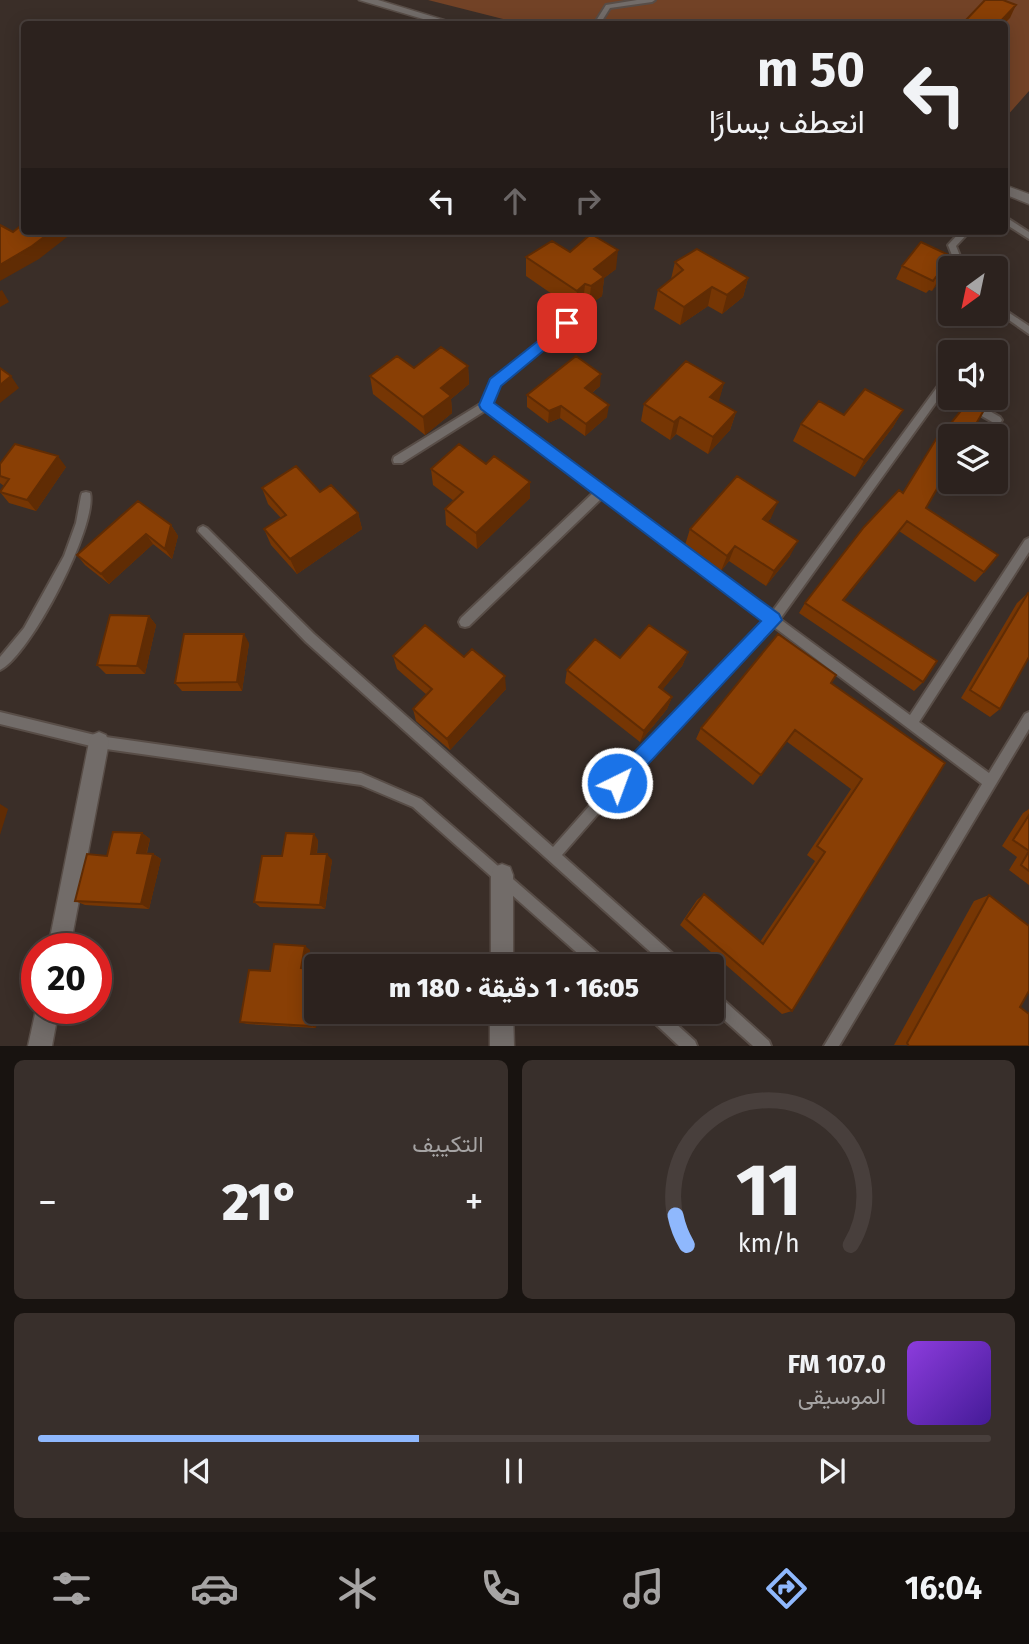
<!DOCTYPE html>
<html lang="ar">
<meta charset="utf-8">
<style>
body{margin:0;font-family:"Fira Sans",Vazirmatn,sans-serif;background:#382f2b;color:#f1f3f6;direction:rtl;height:100vh;display:flex;flex-direction:column;font-size:26px;white-space:nowrap}
*{box-sizing:border-box;margin:0}
p{font-size:23px;color:#a6a4a4}
.icon{flex:none;width:38px;height:38px;fill:none;stroke:currentColor;stroke-width:2;stroke-linecap:round;stroke-linejoin:round}
.map{position:relative;height:1046px;overflow:hidden;direction:ltr}
.side{display:flex;flex-direction:column;gap:14px;padding:14px;background:#181310;flex:1}
.side>*{flex:none}
.top-card{position:absolute;left:21px;top:21px;width:987px;height:214px;border-radius:7px;box-shadow:0 4px 18px #0003,0 0 0 2px #483f3c;direction:rtl;background:#2c221e;color:#f1f3f6;overflow:hidden}
.needle{width:46px;rotate:213deg}
.buttons{position:absolute;left:938px;top:256px;display:grid;gap:14px}
.buttons a{display:grid;place-items:center;width:70px;height:70px;border-radius:7px;background:#2c221e;box-shadow:0 4px 18px #0003,0 0 0 2px #483f3c;font-size:35px}
.speed{position:absolute;left:21px;top:933px;display:flex;gap:14px;font-size:35px;font-weight:700;text-align:center}
.speed>*{display:grid;place-content:center;width:91px;height:91px;border-radius:50%;background:#2c221e;box-shadow:0 4px 18px #0003,0 0 0 2px #483f3c;line-height:1}
.speed .limit{border:10px solid #d22;background:#fff;color:#111}
.pin{position:absolute;display:grid;place-items:center;width:60px;height:60px;color:#fff;margin:-30px;border-radius:14px;box-shadow:0 4px 10px #0006}
.me{position:absolute;width:77px;margin:-38px;rotate:42deg;stroke-linejoin:round;filter:drop-shadow(0 0 5px #0008)}
.turn{display:flex;align-items:center;gap:24px;height:147px;padding:0 28px;font-size:32px}
.turn .icon{width:91px;height:91px;stroke-width:2.5}
.turn b{display:block;font-size:49px;line-height:60px}
.lanes{display:flex;align-items:center;height:66px;padding:0 28px;background:#0003;justify-content:center;gap:35px;direction:ltr}
.lanes .off{opacity:.35}
.big{font-size:52px;font-weight:800;line-height:1.1}
.side .widget{flex:1;display:flex;flex-direction:column;justify-content:center;gap:10px;min-width:0;padding:0 24px;border-radius:10px;background:#382f2b}
.side .dial{align-items:center;gap:0}
.dial svg{height:182px;overflow:visible;fill:none;stroke:#483f3c;stroke-width:7;stroke-linecap:round;text-anchor:middle}
.dial text{fill:#f1f3f6;stroke:none}
.song{display:flex;align-items:center;gap:21px}
.cover{width:84px;height:84px;border-radius:10px;background:linear-gradient(135deg,hsl(270 70% 55%),hsl(260 70% 35%))}
.played{height:7px;border-radius:4px;background:linear-gradient(90deg,#8fb8fd 40%,#483f3c 40%)}
.keys{display:flex;justify-content:space-around;direction:ltr}
.heat{display:flex;justify-content:space-between;align-items:center;font-size:38px;direction:ltr}
.side .tiles{flex:1;display:grid;gap:14px;grid-template-columns:1fr 1fr}
.widget:last-child{grid-column:span 2}
.trip{position:absolute;left:304px;top:954px;width:420px;height:70px;border-radius:7px;background:#2c221e;box-shadow:0 4px 18px #0003,0 0 0 2px #483f3c;font-weight:800;line-height:70px;text-align:center;direction:rtl}
.dock{display:flex;height:112px;justify-content:space-around;align-items:center;background:#120e0c;color:#a6a4a4}
.dock .icon{width:49px;height:49px}
.dock .current{color:#8fb8fd}
.dock b{font-size:32px;color:#f1f3f6}
.map>svg:first-child{display:block}
</style>
<div class="map">
<svg width="1029" height="1046" viewBox="0 0 1029 1046">
<rect width="100%" height="100%" fill="#3a2e28"/>
<path fill="#724226" d="M428 0H1029V91L1005 118 1004 24H523Z"/>
<g fill="none" stroke-linecap="round" stroke-linejoin="round">
<g stroke="#584d47" stroke-width="4">
<path id="lane" d="M637 0H655L652 2 610 8 600 24H594L606 5Z
M1004 216 1029 232V239L1004 223Z
M961 231H970L956 246 965 268H957L948 245Z
M996 304 1029 326V334L996 311Z
M585 305 589 308 588 310 499 385 491 404 772 612 938 386 941 385 950 390 951 397 942 394 780 619 910 715 1025 540 1029 538V552L919 722 989 773 1025 714 1029 712V729L839 1046H824L982 784 774 627 637 769 562 855 681 961 683 966H666L306 642 198 531 199 528 203 526 207 528 314 634 553 847 629 761 765 620 602 498 469 626 465 627 461 626 459 622 461 618 594 492 486 410 402 463H394L393 460 394 457 482 403 492 380Z
M952 397H965L1000 417 1002 420 1000 423H994L954 400Z
M86 492 90 493C98 525 30 656 0 670V657L24 628 64 556 76 523 81 496 82 493Z
M0 712 99 736 361 773 421 799 607 961 609 966H592L413 807 361 785 99 748 0 724Z
M712 992 717 994 769 1041 771 1046H753L712 1009Z
M646 1012H663L695 1041 697 1046H679L648 1017Z"/>
</g>
<g stroke="#584d47" stroke-width="3">
<path id="street" d="M359 0H378L457 24H440Z
M1004 185 1029 194V204L1004 194Z
M99 732 106 735 109 742 70 948H48L89 742 92 735Z
M502 864 510 867 513 875V966H491V875L494 867Z
M37 1005V1008H59L52 1046H28Z
M490 1012H513L514 1046H490Z"/>
</g>
<use href="#lane" fill="#726c69" fill-rule="evenodd"/>
<use href="#street" fill="#726c69" fill-rule="evenodd"/>
</g>
<path fill="#763604" d="M859 231H877L866 237Z
M570 252 616 269 604 278 602 296 589 305 583 303 575 310 526 276V257Z
M675 262 748 278 743 297 722 314 708 306 680 325 654 309 658 290 671 279Z
M902 266 948 270 932 291 929 290 926 293 896 279Z
M468 366 469 384 451 399 452 413 425 435 373 394 370 376 414 368Z
M724 383 718 402 736 412 730 430 708 454 676 434 670 440 641 421 644 404Z
M600 386 592 393 607 417 585 436 560 418 548 423 527 407V395Z
M903 410 893 427 855 477 793 441 801 424 844 415Z
M0 464 66 467 36 511 9 503 0 492 4 486 0 483Z
M431 469 530 498 477 549 446 525 445 509 454 501 433 485Z
M262 488 320 492 358 513 362 529 297 574 271 545 264 529 281 518 268 504Z
M926 508 984 572 975 582 899 531 844 600 923 682 914 691 799 613 805 603 864 527Z
M771 518 767 522 790 556 766 586 729 561 721 571 685 545 690 529Z
M171 525 178 536 172 559 153 544 109 584 85 565 77 555Z
M1028 593 1000 709 990 717 961 698 1017 603Z
M149 616 156 625 145 674H106L97 665Z
M249 643 242 691H182L175 683Z
M688 652 682 666 662 690 672 697 667 709 640 742 565 683 567 670 620 658Z
M393 656 464 657 506 689 450 750 416 721 413 709 427 695 397 669Z
M831 683 945 763 792 1011 782 1014 680 925 697 900 704 894 760 942 815 861 807 855 851 789 786 741 753 785 696 739 701 728Z
M1029 809V885L1009 870 1017 857 1002 846 1023 813Z
M142 833 150 839 147 853 153 854 161 859 149 909 85 905 75 901 107 856Z
M318 840 317 854 332 860 325 909 260 907 254 902 282 856Z
M989 895 1020 1007 1029 1046 894 1045 974 901Z
M310 950 307 968 316 1028 247 1024 240 1022 270 971Z"/>
<path fill="#602c04" d="M1016 5 1010 18 1004 24H998Z
M52 231H70L71 234 39 259 0 281V265Z
M868 231H877L866 237Z
M618 250 616 269 604 278 602 296 589 305 591 286 594 269Z
M955 258 948 270 932 291 939 278Z
M748 278 743 297 722 314 727 295Z
M585 284 583 303 575 310 577 291Z
M712 287 708 306 680 325 684 307Z
M2 290 9 302 0 307V291Z
M468 366 469 384 451 399 452 413 425 435 423 417 441 388Z
M601 374 600 386 583 400 585 388Z
M11 376 19 388 0 403V385Z
M724 383 719 401 706 415 710 397Z
M609 405 607 417 585 436 586 424Z
M561 406 560 418 548 423 549 411Z
M903 410 893 427 855 477 864 460Z
M736 412 730 430 708 454 713 437Z
M680 417 676 434 670 440 674 422Z
M58 456 66 467 36 511 27 500Z
M530 482V498L477 549 476 533Z
M778 502 771 518 757 535 763 519Z
M358 513 362 529 297 574 290 559Z
M907 521 899 531 837 610 843 600Z
M171 525 178 536 172 559 165 549Z
M146 534 153 544 109 584 101 574Z
M798 541 790 556 766 586 774 571Z
M735 546 729 561 721 571 727 556Z
M149 616 156 625 145 674 137 666Z
M244 634 249 643 242 691 237 682Z
M688 652 682 666 654 700 659 687Z
M505 676 506 689 450 750 447 739Z
M672 697 667 709 640 742 644 731Z
M0 804 8 809 0 835Z
M142 833 150 839 145 858 137 853Z
M314 834 318 840 316 859 311 854Z
M153 854 161 859 149 909 141 904Z
M327 854 332 860 325 909 320 905Z
M305 946 310 950 306 971 301 968Z
M317 981V1012H318L316 1028 311 1026Z"/>
<path fill="#893f05" stroke="#602c04" stroke-width="2" d="M985 0H1003L1016 5 998 24H974L965 21Z
M24 223V231H52L32 246 0 265V225L13 232Z
M591 234 618 250 594 269 604 277 591 286 585 284 577 291 526 257 552 241 570 252Z
M921 242 955 258 939 278 936 277 933 281 902 266Z
M697 249 748 278 727 295 712 287 684 307 658 290 683 270 675 262Z
M441 347 468 366 441 388 451 396 423 417 370 376 397 356 414 368Z
M576 356 601 374 585 388 609 405 586 424 561 406 549 411 527 395Z
M686 361 724 383 710 397 736 412 713 437 680 417 674 422 644 404Z
M0 368 11 376 0 385Z
M865 389 903 410 864 460 801 424 819 401 844 415Z
M972 397 987 405 969 436H950V466L926 508 998 555 984 572 907 521 843 600 937 661 923 682 805 603 864 527 899 490 903 493 941 431 943 433Z
M15 444 58 456 27 500 0 492 9 479 0 476V464Z
M459 444 486 464 494 456 530 482 476 533 445 509 463 492 431 469Z
M296 466 320 492 331 485 358 513 290 559 264 529 286 515 262 488Z
M737 476 778 502 763 519 798 541 774 571 735 546 727 556 690 529Z
M138 501 171 525 165 549 146 534 101 574 77 555Z
M1028 593 1029 594V657L1000 709 970 690Z
M110 615 149 616 137 666 97 665Z
M425 625 464 657 472 649 505 676 447 739 413 709 432 689 393 656Z
M649 625 688 652 659 687 672 697 644 731 567 670 595 639 620 658Z
M184 634H244L237 682 175 683Z
M778 634 836 675 831 683 945 763 792 1011 686 919 704 894 763 944 825 852 817 846 862 779 795 730 761 775 701 728Z
M1029 815V871L1021 865 1029 851 1013 840Z
M113 832 142 833 137 853 153 854 141 904 75 901 87 854 107 856Z
M286 833 314 834 311 854H327L320 905 254 902 262 856H282Z
M989 895 1029 926V991L1020 1007 1029 1014V1046H909L907 1043Z
M274 944 305 946 301 968 317 969V981L311 1026 240 1022 249 970 270 971Z"/>
<path fill="#1a73e8" stroke="#114b97" stroke-width="2" d="M567 318 572 319V327L501 386 494 403 779 614 782 620 624 790 617 792 610 790 608 783 610 777 761 621 481 409 479 405 490 379Z"/>
</svg>
<div class="buttons">
<a><svg class="needle" viewBox="-14 -14 28 28"><path d="M0-13l5 13h-10z" fill="#e53935"/><path d="M0 13l5-13h-10z" fill="#a6a4a4"/></svg></a>
<a><svg class="icon" aria-label="sound" viewBox="0 0 24 24"><path d="M4 9h4l5-4v14l-5-4H4zM17 9q2 3 0 6"/></svg></a>
<a><svg class="icon" aria-label="layers" viewBox="0 0 24 24"><path d="M12 4l9 5-9 5-9-5zM3 14l9 5 9-5"/></svg></a>
</div>
<div class="speed"><div class="limit">20</div></div>
<div class="pin" style="left:567px;top:323px;background:#d93025"><svg class="icon" aria-label="arrive" viewBox="0 0 24 24"><path d="M6 21V4h12l-3 4 3 4H6"/></svg></div>
<svg class="me" style="left:617px;top:783px" viewBox="-20 -20 40 40"><circle r="17" fill="#1a73e8" stroke="#fff" stroke-width="3"/><path d="M0-11L8 9 0 5-8 9z" fill="#fff"/></svg>
<div class="trip">16:05 · 1 دقيقة · 180 m</div>
<div class="top-card">
<div class="turn"><svg class="icon" aria-label="left" viewBox="0 0 24 24"><path d="M17 20v-9H6M10 6l-5 5 5 5"/></svg><div><b>50 m</b>انعطف يسارًا</div></div>
<div class="lanes"><svg class="icon" aria-label="left" viewBox="0 0 24 24"><path d="M17 20v-9H6M10 6l-5 5 5 5"/></svg><svg class="icon off" aria-label="ahead" viewBox="0 0 24 24"><path d="M12 20V5M6 11l6-6 6 6"/></svg><svg class="icon off" aria-label="right" viewBox="0 0 24 24"><path d="M7 20v-9h11M14 6l5 5-5 5"/></svg></div>
</div>
</div>
<section class="side">
<div class="tiles">
<div class="widget dial"><svg viewBox="0 0 100 80">
<path d="M14 69A42 42 0 1 1 86 69"/>
<path d="M14 69A42 42 0 0 1 9 56" stroke="#8fb8fd"/>
<text x="50" y="56" font-size="32" font-weight="700">11</text>
<text x="50" y="72" font-size="11">km/h</text>
</svg></div>
<div class="widget"><p>التكييف</p>
<div class="heat"><a>−</a><b class="big">21°</b><a>+</a></div>
</div>
<div class="widget">
<div class="song"><i class="cover"></i><div><b>107.0 FM</b><p>الموسيقى</p></div></div>
<div class="played"></div>
<div class="keys"><svg class="icon" aria-label="previous" viewBox="0 0 24 24"><path d="M18 5L8 12l10 7zM5 5v14"/></svg><svg class="icon" aria-label="pause" viewBox="0 0 24 24"><path d="M8 5v14M16 5v14"/></svg><svg class="icon" aria-label="next" viewBox="0 0 24 24"><path d="M6 5l10 7-10 7zM19 5v14"/></svg></div>
</div>
</div>
</section>
<nav class="dock">
<b>16:04</b>
<svg class="icon current" aria-label="directions" viewBox="0 0 24 24"><path d="M12 3l9 9-9 9-9-9zM9 14v-3h6M13 9l2 2-2 2"/></svg>
<svg class="icon" aria-label="music" viewBox="0 0 24 24"><path d="M9 18V5l10-2v13"/><circle cx="6" cy="18" r="3"/><circle cx="16" cy="16" r="3"/></svg>
<svg class="icon" aria-label="phone" viewBox="0 0 24 24"><path d="M5 4h4l2 5-3 2q2 4 5 5l2-3 5 2v4C11 20 4 13 5 4z"/></svg>
<svg class="icon" aria-label="climate" viewBox="0 0 24 24"><path d="M12 3v18M4 7l16 10M4 17L20 7"/></svg>
<svg class="icon" aria-label="car" viewBox="0 0 24 24"><path d="M5 17H2v-5l4-1 3-4h7l3 4 3 1v5h-3M9 17h6M6 11h13"/><circle cx="7" cy="17" r="2"/><circle cx="17" cy="17" r="2"/></svg>
<svg class="icon" aria-label="filters" viewBox="0 0 24 24"><path d="M4 7h16M4 17h16"/><circle cx="9" cy="7" r="2"/><circle cx="15" cy="17" r="2"/></svg>
</nav>
